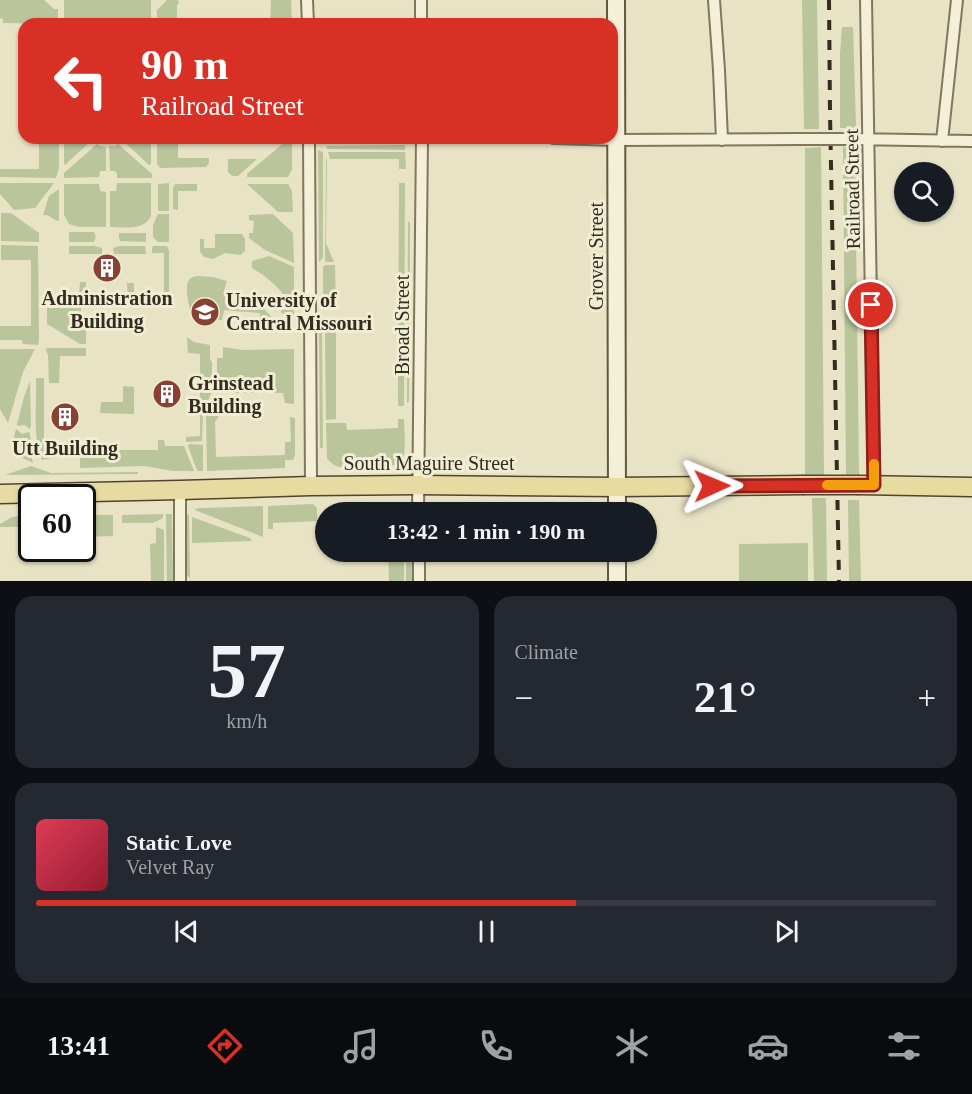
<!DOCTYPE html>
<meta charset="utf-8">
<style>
body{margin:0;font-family:Georgia,serif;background:#242831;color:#f1f3f6;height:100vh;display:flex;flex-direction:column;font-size:22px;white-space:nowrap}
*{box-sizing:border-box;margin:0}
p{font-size:20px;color:#9ea1a6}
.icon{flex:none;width:33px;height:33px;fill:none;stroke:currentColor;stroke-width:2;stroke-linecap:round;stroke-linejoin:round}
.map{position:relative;height:581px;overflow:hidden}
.panel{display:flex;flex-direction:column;gap:15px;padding:15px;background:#0d0f14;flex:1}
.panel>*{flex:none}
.banner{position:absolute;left:18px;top:18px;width:600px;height:126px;border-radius:18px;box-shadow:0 2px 4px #0004;background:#d93025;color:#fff;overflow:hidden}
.buttons{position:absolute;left:894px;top:162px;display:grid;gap:12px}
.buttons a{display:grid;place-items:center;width:60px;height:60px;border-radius:50%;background:#171b24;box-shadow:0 2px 4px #0004;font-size:30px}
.speed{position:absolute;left:18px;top:484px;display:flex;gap:12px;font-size:30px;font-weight:700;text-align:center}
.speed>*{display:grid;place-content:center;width:78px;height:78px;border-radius:50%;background:#171b24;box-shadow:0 2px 4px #0004;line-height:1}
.speed .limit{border:3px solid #111;border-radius:9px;background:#fff;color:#111}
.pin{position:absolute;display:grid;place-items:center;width:51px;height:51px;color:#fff;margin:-26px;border:3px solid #fff;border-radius:50%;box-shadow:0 2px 6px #0007}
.me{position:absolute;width:66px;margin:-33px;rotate:89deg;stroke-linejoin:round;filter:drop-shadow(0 0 4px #0008)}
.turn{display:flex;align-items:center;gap:21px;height:126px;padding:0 24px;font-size:27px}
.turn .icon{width:78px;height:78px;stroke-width:2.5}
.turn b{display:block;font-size:42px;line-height:51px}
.big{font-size:45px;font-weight:600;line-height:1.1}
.panel .tile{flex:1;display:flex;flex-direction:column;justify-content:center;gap:9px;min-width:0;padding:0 21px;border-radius:18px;background:#242831}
.panel .dial{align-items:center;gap:0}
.dial b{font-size:78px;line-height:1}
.song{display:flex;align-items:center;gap:18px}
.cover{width:72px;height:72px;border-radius:9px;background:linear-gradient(135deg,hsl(350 70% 55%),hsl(350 70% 35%))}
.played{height:6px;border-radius:3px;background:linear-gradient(90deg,#d93025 60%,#363941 60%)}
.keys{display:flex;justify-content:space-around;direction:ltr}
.heat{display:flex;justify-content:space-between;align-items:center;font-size:33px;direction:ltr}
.panel .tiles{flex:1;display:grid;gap:15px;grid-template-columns:1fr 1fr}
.tile:last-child{grid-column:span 2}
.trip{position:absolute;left:315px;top:502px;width:342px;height:60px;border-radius:30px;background:#171b24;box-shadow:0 2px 4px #0004;font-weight:600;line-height:60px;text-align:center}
.tabs{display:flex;height:96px;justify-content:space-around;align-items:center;background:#090b0e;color:#9ea1a6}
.tabs .icon{width:42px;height:42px}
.tabs .on{color:#d93025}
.tabs b{font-size:27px;color:#f1f3f6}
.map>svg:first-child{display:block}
</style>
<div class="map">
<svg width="972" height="581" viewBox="0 0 972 581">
<rect width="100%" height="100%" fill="#e8e3c5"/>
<path fill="#bac59b" d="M0 0H44L54 9H58V24L3 23V19L0 18Z
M64 0H151V24H64Z
M167 0H178L179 4 177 5V24H157V10Z
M271 0H291L292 24H270Z
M802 0H817L819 129H804Z
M842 27H853L856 126 852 128H840V54Z
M39 138H56L59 140V168L56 178 0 177V169H39Z
M64 138H92L93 139 65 165 64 164Z
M124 138H151V164L149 165 122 140Z
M157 138H178V158H209V163L206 167 160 168 157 164Z
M287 140H289L292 143V170L288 177H247V174Z
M97 144 100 146 106 147V171H100L99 177 64 178V173Z
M118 144 152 174V178H117V173L115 171H110L109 146H115Z
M405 145V150L327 149 326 146Z
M821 147 824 475H805V148Z
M843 147 855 148 859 474 846 475Z
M318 150 323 152V258L319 262Z
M328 152H405L406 169H399V159H330Z
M228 159H257L238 176H232L228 172Z
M326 159H327L326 243 334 262H326L325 261Z
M0 183H54L35 208 14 210 0 194Z
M117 183H151V216C144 231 124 227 110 227V191H116Z
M169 183V211H158V184Z
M399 183H405L404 406H398Z
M64 184H99L100 191 106 192V227H79L69 224 64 215Z
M175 184H197V191H178V210L173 209V188Z
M247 184H288L292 191 293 212H278Z
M59 189V221C52 220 50 214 43 215L49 196Z
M1 213H11L39 233V242L1 241Z
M158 214H169V241L168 242H158L153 237V225Z
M273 214 293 233 294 263 265 250 249 238V233H253L254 221 249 220V215Z
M408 221 410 223 409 401 407 403Z
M69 232H94C96 236 96 238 94 242H69Z
M119 233H146V242L120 241 119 238Z
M215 234H242L245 239V251L240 255 225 253 213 259 204 257 200 252V239H204V248H215Z
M1 245 38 246 39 341 38 345 23 344 22 340H0V322V326H31V260H1Z
M69 246H95L102 248V254H69Z
M120 246H145L146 254H114L113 248Z
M153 246H167L169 251V298L168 301 164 303 162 301V297L164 296V253H152V248Z
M269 256 294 267V315C289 318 284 316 281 312V308L289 303C280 287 267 277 252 268V261Z
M325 265H335L336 309H327L323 304V267Z
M197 276 213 277 227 281 224 290 251 310 257 304 261 305 271 317 270 322 266 324 262 323 260 320V313L224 310 222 320H216L214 318 215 310 203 307 200 315 196 316 192 315C189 309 185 288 188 282 189 278 193 277 197 276Z
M80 282H86V299L81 303V316L86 321V344H80L47 324V296H79Z
M127 283H134V297H159V303L134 304 128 298Z
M319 330 322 332 323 448H320Z
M336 330V419L326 420 325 333 327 331Z
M187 337 194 342 210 345V359L212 362V391L203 412 202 441 186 442V437L200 436V354L188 353Z
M223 347 243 350 294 349V404L285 403 283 393H219L217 390V358H223Z
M47 348H86V356H60L59 383H49L48 355 46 351Z
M0 349H35L23 372 8 423 0 409Z
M36 378H44V449L69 450V453L67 455 42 460C32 439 37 402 36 378Z
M30 381 31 427 29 429 25 425 17 426V424L24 397Z
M123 386 134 387V414L100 413 101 402H123Z
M215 395V403L219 404V416L215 422 216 457 285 455V442H291L290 417 295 418V455L293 460H285V468L207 471 206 414Z
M398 419H404C404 432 408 456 399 465L339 467 334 465 327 459 326 423H346L347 430 398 428Z
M16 429 22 434 28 432 30 433 31 454 33 463 12 453 11 449Z
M158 440H164L165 446H184L194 471H173L144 466 80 468V455L82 454 88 456V450H158Z
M189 444 203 445V471H198L196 468 188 446Z
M31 466 51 473 138 472V474L5 475Z
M812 498H826L827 581H814Z
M848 500H859L861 581H849Z
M404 502V513H374L373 510H350V507L346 504Z
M313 504 317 508V521L273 523V529H268V506Z
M263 506V537L195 510V509L200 508Z
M163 514V518L153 523H122V515Z
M166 514H172V517L173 581H167Z
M185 514H188L189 516 190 578 185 574Z
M31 515V523L27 524V527H0V524L12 517Z
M82 515H113V536L83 537Z
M192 517 250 538 252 541 192 543Z
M156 527 164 530V581H151L150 544 156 543Z
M808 543V581H739V544Z
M388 552H404V581H389Z
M406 552H416V581H406Z"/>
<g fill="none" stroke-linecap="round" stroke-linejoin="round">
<g stroke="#81765e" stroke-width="14">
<path id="street" d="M307 0 308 24
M714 0 719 70 722 140
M866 0 874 485
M421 24V0
M309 138 311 486
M553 138 617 140 797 139
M852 139 972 141
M942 141 957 0
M180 490V581
M418 513 422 138
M419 552V581"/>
</g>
<g stroke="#635741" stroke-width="20">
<path id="secondary" d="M616 0 617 513
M617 552V581"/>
</g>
<g stroke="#504431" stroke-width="21">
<path id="primary" d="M859 485 972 487
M0 494 180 490 311 486 418 485 616 487 802 485"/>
</g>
<use href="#street" stroke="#f4f0d8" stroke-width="10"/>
<use href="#secondary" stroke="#f4f0d8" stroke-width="16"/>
<use href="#primary" stroke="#e7dba2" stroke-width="18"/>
<path stroke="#332c20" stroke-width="4" stroke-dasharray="10 10" stroke-linecap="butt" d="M829 0 830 113 839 581"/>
<g stroke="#81765e" stroke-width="14" stroke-linecap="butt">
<path id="street-bridge" d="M797 139H852"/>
</g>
<g stroke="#504431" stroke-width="21" stroke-linecap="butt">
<path id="primary-bridge" d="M802 485H859"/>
</g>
<use href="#street-bridge" stroke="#f4f0d8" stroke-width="10"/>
<use href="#primary-bridge" stroke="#e7dba2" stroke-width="18"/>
</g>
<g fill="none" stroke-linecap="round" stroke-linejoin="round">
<g stroke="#8d1f18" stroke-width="15">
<path id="route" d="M712 486 874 485 871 305"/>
</g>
<use href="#route" stroke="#d93025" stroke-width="10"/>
<path stroke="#f59e0b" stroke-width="10" d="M827 485H874V464"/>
</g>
<defs>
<g id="building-disc" transform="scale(1.5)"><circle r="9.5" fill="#894035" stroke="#f1edd4"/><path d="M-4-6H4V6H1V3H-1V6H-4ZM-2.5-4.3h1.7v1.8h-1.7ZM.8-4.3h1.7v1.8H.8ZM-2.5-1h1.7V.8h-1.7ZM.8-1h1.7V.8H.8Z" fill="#fff"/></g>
<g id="university-disc" transform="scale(1.5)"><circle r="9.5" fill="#894035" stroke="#f1edd4"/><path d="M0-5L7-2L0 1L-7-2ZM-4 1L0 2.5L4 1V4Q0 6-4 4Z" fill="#fff"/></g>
</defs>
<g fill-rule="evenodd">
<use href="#building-disc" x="107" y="268"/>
<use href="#university-disc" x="205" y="312"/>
<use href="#building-disc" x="167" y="394"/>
<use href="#building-disc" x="65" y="417"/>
</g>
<g text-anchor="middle" stroke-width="6" stroke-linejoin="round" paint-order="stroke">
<g font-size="20" fill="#332c20" stroke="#f1edd4">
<text transform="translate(852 189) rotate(-91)" y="7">Railroad Street</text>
<text transform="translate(596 256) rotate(-90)" y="7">Grover Street</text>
<text transform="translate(402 325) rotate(-90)" y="7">Broad Street</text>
<text x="429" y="470">South Maguire Street</text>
</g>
<g font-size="20" font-weight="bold" fill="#332c20" stroke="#f1edd4">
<text x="107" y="305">Administration<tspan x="107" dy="23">Building</tspan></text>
<text x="226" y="307" text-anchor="start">University of<tspan x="226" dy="23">Central Missouri</tspan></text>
<text x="188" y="390" text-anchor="start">Grinstead<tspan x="188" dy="23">Building</tspan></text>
<text x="65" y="455">Utt Building</text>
</g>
</g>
</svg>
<div class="buttons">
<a><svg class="icon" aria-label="search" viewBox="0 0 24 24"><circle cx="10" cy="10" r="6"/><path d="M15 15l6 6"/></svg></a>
</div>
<div class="speed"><div class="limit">60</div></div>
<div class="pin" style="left:871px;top:305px;background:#d93025"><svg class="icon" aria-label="arrive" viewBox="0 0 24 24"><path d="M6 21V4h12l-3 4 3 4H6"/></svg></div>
<svg class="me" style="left:712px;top:486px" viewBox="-20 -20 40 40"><path d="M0-17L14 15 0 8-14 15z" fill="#d93025" stroke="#fff" stroke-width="4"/></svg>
<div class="trip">13:42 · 1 min · 190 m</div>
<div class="banner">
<div class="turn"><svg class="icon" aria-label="left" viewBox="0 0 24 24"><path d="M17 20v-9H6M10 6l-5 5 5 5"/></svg><div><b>90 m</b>Railroad Street</div></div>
</div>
</div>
<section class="panel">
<div class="tiles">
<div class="tile dial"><b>57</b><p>km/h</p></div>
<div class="tile"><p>Climate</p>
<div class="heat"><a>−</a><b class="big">21°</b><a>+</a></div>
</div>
<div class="tile">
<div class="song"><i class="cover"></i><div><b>Static Love</b><p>Velvet Ray</p></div></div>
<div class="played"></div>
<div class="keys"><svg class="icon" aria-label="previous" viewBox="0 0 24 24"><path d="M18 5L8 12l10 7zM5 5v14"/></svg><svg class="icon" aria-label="pause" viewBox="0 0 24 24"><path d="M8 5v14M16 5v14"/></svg><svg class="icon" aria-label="next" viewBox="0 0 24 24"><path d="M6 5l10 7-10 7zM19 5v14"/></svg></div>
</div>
</div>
</section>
<nav class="tabs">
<b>13:41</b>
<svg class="icon on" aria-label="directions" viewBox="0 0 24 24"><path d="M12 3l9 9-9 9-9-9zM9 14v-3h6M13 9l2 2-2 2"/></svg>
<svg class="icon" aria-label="music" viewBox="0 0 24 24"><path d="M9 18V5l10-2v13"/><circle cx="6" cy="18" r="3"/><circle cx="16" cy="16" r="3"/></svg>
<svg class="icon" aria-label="phone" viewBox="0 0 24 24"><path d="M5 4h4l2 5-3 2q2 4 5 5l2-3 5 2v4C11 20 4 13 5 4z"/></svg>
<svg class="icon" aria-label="climate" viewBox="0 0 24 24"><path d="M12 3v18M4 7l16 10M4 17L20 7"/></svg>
<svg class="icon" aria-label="car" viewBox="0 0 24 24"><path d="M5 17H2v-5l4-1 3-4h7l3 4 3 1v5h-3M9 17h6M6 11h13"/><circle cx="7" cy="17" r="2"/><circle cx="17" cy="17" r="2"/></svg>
<svg class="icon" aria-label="filters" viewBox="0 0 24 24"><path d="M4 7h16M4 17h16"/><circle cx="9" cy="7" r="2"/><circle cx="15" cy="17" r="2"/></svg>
</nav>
